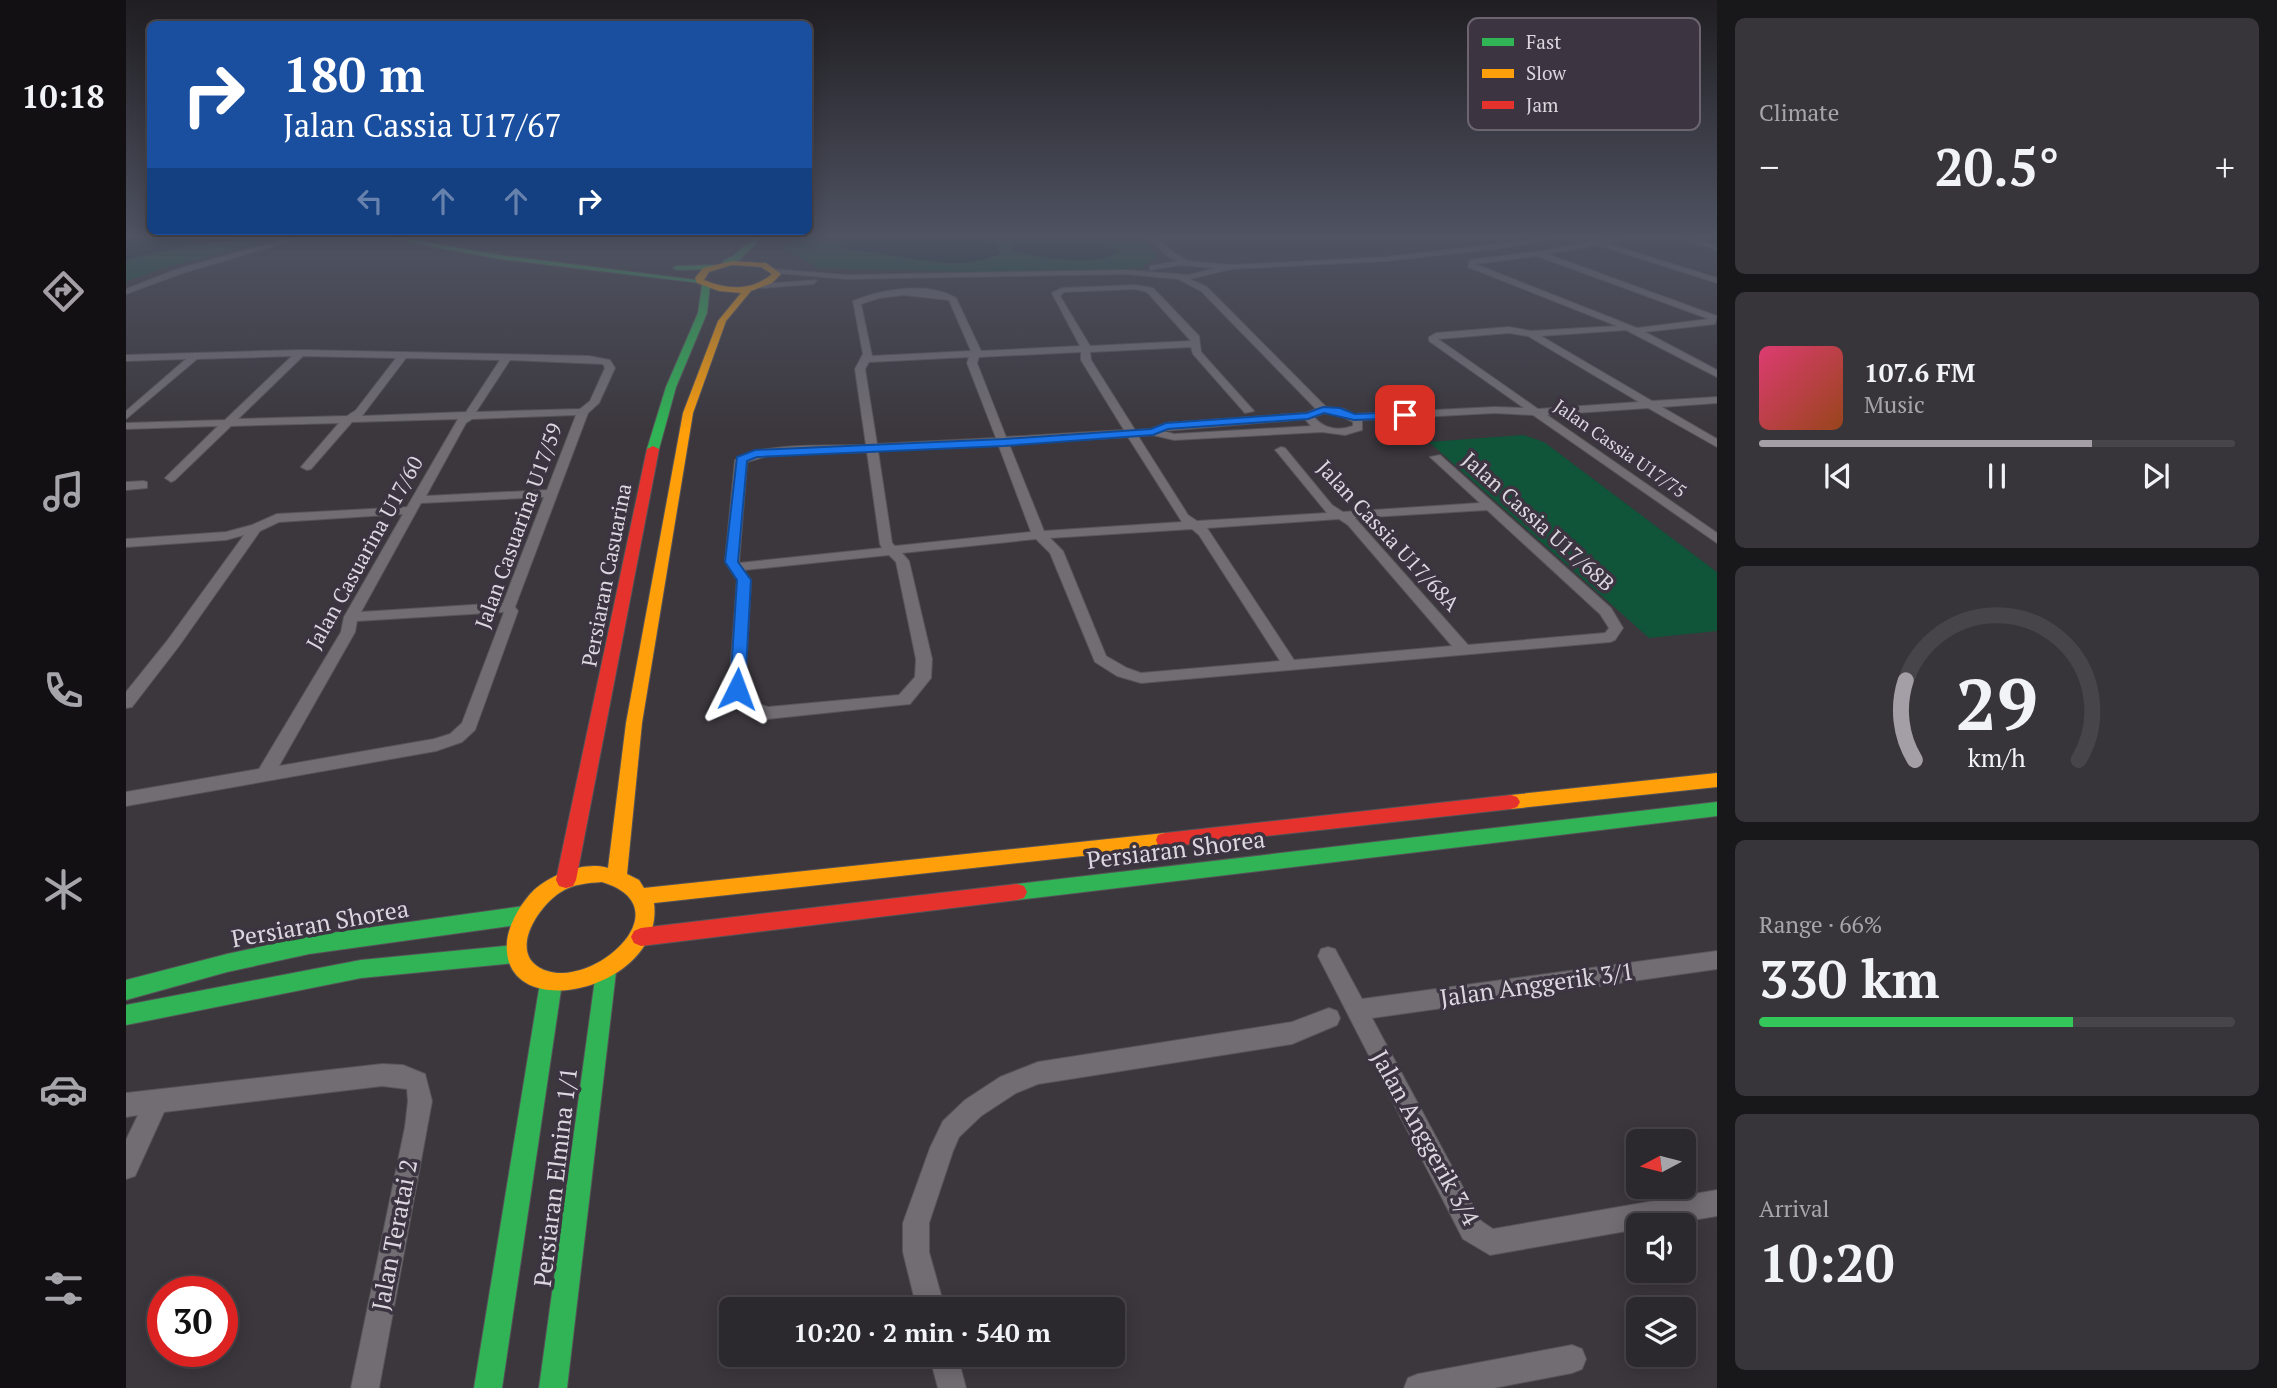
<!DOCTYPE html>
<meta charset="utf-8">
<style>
body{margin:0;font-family:"PT Serif",serif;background:#38353a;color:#f1f3f6;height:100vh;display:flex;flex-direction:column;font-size:26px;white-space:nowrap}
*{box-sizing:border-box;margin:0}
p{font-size:23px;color:#a6a6aa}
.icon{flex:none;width:38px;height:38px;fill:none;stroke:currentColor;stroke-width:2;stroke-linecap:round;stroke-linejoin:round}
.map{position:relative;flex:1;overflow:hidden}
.drawer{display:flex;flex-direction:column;gap:18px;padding:18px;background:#181719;width:560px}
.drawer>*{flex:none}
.hud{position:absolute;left:21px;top:21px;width:665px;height:214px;border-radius:10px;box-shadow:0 4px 18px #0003,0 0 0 2px #48454a;background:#1a4fa0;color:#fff;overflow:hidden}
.needle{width:46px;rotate:263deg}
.fabs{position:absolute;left:1500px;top:1129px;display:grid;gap:14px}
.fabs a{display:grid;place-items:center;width:70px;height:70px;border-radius:10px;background:#2c292e;box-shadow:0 4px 18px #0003,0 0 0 2px #48454a;font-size:35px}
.speed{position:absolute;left:21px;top:1276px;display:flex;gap:14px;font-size:35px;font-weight:700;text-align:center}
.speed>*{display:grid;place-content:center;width:91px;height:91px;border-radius:50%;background:#2c292e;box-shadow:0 4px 18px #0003,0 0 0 2px #48454a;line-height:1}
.speed .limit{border:10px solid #d22;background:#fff;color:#111}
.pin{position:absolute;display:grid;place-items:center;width:60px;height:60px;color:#fff;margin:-30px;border-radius:14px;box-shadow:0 4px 10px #0006}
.me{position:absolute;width:77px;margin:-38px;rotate:3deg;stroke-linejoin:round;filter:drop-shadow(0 0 5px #0008)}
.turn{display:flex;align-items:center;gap:24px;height:147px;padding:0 21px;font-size:32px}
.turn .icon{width:91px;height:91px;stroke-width:2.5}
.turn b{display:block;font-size:49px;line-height:60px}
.lanes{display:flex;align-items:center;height:66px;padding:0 21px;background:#0003;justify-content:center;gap:35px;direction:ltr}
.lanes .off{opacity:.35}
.big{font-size:52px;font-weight:800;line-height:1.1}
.drawer .tile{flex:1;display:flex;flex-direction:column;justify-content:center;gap:10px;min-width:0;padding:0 24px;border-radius:10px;background:#38353a}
.drawer .dial{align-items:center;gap:0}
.dial svg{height:182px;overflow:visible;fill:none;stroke:#48454a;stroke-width:7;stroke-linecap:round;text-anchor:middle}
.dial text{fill:#f1f3f6;stroke:none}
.song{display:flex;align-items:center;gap:21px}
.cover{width:84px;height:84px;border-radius:10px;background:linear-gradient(135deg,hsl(340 70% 55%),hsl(20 70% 35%))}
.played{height:7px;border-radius:4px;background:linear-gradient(90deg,#a49fa6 70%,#48454a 70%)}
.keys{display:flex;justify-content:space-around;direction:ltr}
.heat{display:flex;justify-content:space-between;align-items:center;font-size:38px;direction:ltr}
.charge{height:10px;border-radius:5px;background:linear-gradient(90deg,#34c759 66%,#48454a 0)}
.trip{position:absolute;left:593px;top:1297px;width:406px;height:70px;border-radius:10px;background:#2c292e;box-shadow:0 4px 18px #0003,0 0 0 2px #48454a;font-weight:800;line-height:70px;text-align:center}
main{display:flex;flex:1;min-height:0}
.tabs{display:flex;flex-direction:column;width:126px;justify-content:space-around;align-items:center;background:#121012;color:#a6a6aa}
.tabs .icon{width:49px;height:49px}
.tabs .current{color:#a49fa6}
.tabs b{font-size:32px;color:#f1f3f6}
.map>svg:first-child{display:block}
</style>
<main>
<nav class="tabs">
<b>10:18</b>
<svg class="icon current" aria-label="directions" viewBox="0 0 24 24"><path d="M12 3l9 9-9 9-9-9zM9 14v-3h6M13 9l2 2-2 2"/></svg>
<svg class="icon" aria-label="music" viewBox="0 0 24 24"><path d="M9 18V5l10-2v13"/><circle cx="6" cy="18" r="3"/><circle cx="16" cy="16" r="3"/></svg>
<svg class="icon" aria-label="phone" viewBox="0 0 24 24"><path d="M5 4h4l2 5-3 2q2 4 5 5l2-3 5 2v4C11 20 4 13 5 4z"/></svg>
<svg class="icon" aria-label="climate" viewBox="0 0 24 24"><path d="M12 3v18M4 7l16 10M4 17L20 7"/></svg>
<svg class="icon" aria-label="car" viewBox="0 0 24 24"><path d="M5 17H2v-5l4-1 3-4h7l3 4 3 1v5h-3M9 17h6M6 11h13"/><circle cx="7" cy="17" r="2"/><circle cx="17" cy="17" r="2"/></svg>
<svg class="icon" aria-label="filters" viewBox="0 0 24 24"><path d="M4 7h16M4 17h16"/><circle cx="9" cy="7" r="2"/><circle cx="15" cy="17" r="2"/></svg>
</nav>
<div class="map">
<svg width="1591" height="1388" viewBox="0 0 1591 1388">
<rect width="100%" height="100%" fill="#3b373d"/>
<path fill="#10543a" d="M0 236H159L31 270 0 282Z
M666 236H1012L1032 257 1015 268 880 273 693 268 658 249Z
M1397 435 1418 442 1591 572V631L1523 638 1303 442Z"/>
<path fill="#082832" d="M0 236H134L62 246 0 260Z
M714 236H842L871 244 874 253C833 277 767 251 722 250L714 246 711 238Z
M898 242 975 244 994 251C969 268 925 258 896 254L886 250 888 244Z"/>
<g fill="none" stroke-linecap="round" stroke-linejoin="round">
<g stroke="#575459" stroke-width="2">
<path id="street" d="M170 236H182L57 273 0 294V289L51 269Z
M1021 236H1029L1047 252 1062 261 1105 265 1260 257 1441 236 1370 249 1260 261 1105 269 1064 279 1081 287 1200 407 1218 409 1227 414 1369 407 1398 408 1303 341V337L1310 333 1383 327 1405 331 1491 326 1342 267 1344 260 1416 251 1495 236H1510L1480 243 1591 278V283L1471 245 1421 254 1591 316 1589 324 1519 332 1591 370V377L1500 330 1415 336 1526 401 1591 397V403L1536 407 1591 439V447L1522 408 1421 415 1591 533V543L1407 415 1369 413 1236 420V430L1219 435 1196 432 1048 440 1027 435 1012 436 1062 515 1071 521 1201 513 1151 452 1149 450 1155 447 1159 448 1206 505 1217 512 1354 503 1304 457 1314 455 1485 608 1497 628 1489 640 1484 642 1015 683 991 676 969 662 924 553 910 539 776 553 783 561 806 659 805 678 784 704 641 719 621 712 603 689 611 580 599 562 609 460C630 442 710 446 740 445L729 369 737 354 727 301C756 289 802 281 830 298L855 351 954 346 926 293 936 288 1009 285 1027 288 1073 336 1075 352 1128 411 1119 413 1067 354 1065 347 964 352 965 360 1009 430 1025 429 1040 423 1180 413 1190 409 1075 291 1052 279 1000 274 720 279 650 273 647 269 720 275 1000 270 1063 275 1090 268 1055 265 1024 270V266L1052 261 1041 256ZM1411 256 1583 319 1511 328 1349 264ZM1009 289 1021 292 1065 341 964 346 934 296 938 292ZM778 295 823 300 845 351 746 356 735 304 753 298ZM1383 333 1402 336 1513 402 1412 409 1312 339ZM955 352V360L998 430 880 437 851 363 853 357ZM843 357 841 363 870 438 751 444 739 369 743 362ZM1198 413 1212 414 1227 422V426C1212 431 1198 429 1188 417ZM1179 419 1185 426 1048 434 1037 431ZM1002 437 1056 522 918 531 883 444ZM872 444 905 532 769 546 766 543 752 451ZM741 452 754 544 756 548 613 563 621 462 645 455ZM1361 510 1474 614 1483 628 1479 633 1342 645 1229 518ZM1213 519 1222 525 1326 646 1168 660 1081 528ZM1066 529 1073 535 1154 661 1015 673 1001 668 980 656 937 551 924 538ZM763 555 770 562 790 659 789 677 773 695 642 707 633 704 619 688 625 580 618 570Z
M1545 236H1557L1591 246V250Z
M691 280 688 284 636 288 632 286 636 284Z
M175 350 463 356 484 360 489 368 473 403 462 413 389 607 392 611 349 730 336 742 310 751 0 806V792L133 769 215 632 218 617 277 514 153 522 134 531 53 646 6 707 0 708V692L41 641 118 535 100 540 0 547V539L100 532 126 525 151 514 281 507 332 419 226 422 185 469 181 470 175 467 213 423 105 426 49 480 45 482 39 478 41 476 92 426 0 429V423L99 420 166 356 71 359 0 419V411L60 359 0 361V355ZM177 356 270 358 230 410 221 416 112 419ZM280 358 374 360 340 412 236 416ZM384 360 477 364 479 368 464 401 454 409 350 412ZM450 415 421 490 300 496 340 423 346 419ZM418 497 377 603 235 612 295 503ZM378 612 336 723 324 734 308 739 153 766 229 632 231 621Z
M17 481 21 482V488L0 490V482Z
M1202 947 1209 949 1236 999 1591 951V969L1246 1018 1355 1221 1367 1229 1591 1190V1216L1537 1225H1512V1229L1364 1255 1337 1239 1192 956 1195 949Z
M1203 1008 1211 1011 1214 1018 1211 1025 1166 1044 912 1084 890 1093 855 1116 833 1137 827 1151 803 1223V1252L819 1309H791L777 1252V1223L804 1148 817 1121 839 1100 874 1077 912 1062 1166 1022Z
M256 1064 277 1065 299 1074 306 1101 253 1388H225L279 1127 282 1101 281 1089 256 1086 38 1112 9 1176 0 1179V1140L12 1115 0 1117V1093Z
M1446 1345 1456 1349 1460 1359 1456 1369 1446 1373 1368 1388H1278L1282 1378 1292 1374Z
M803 1354H831L840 1388H812Z"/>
</g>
<g stroke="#575459" stroke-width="2">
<path id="fast" d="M248 236H264L373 255 578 281 574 283 373 259Z
M630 236H638L613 260 597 265V261L607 256Z
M587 265 590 269 551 270 547 268 551 266Z
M580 283 584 285 581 313 550 387 533 449 523 451 521 449 540 387 572 313 576 285Z
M1591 802V816L891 900 884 898 881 892 884 886 891 884Z
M398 906 405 909 408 915 405 921 398 924 183 954 101 972 0 1000V980L101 954 183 936Z
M390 945 397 947 400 954 397 961 390 963 235 978 0 1025V1005L235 960Z
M480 963 487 965 490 972 441 1388H413L470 972 473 965Z
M425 973 432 976 436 983 376 1388H348L414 983 418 976Z"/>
</g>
<g stroke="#575459" stroke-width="2">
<path id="slow" d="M606 261 640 263 655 274 646 283 625 291 600 321 567 413 516 723 501 874 513 880 518 888 1039 833 1046 835 1048 840 1046 845 1039 847 528 903C539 991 373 1028 381 941 383 923 395 903 408 890 426 874 459 861 482 868L500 723 557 413 592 321 615 293 593 291 571 283 569 278 577 268ZM606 265 635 267 646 274C626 291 601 290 578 280L583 272ZM476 882C559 907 468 990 418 970 380 954 413 905 435 892 447 884 462 883 476 882Z
M1591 773V787L1385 809 1379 807 1376 802 1379 797 1385 795Z"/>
</g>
<g stroke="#575459" stroke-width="2">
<path id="jam" d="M527 446 533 449 450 880 447 886 440 888 433 886 430 880 521 449Z
M1385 795 1391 797 1394 802 1391 807 1385 809 1039 847 1032 845 1030 840 1032 835 1039 833Z
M891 884 898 886 901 892 898 898 891 900 515 946 508 943 505 937 508 931 515 928Z"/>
</g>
<use href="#street" fill="#716d73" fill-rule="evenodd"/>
<use href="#fast" fill="#30b455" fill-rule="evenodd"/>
<use href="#slow" fill="#ff9f0a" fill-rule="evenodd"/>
<use href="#jam" fill="#e5322d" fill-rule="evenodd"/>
</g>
<linearGradient id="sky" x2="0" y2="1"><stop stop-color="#201e22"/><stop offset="0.55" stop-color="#4f5362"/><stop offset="1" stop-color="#4f5362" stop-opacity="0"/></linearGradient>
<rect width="1591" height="430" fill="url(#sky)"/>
<path fill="#1a73e8" stroke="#114b97" stroke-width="2" d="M1197 407 1214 408 1229 414 1279 412 1284 415 1279 418 1228 420 1198 413 1182 419 1042 429 1027 435 878 446 631 457 621 461 612 562 625 580 619 689 611 694 604 689 611 580 599 562 611 457 629 450 878 439 1025 429 1040 423 1181 413Z"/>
<g text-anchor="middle" stroke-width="7" stroke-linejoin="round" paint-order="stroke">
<g font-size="18" fill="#dcd7df" stroke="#3c3440">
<text transform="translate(1494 449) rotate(35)" y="6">Jalan Cassia U17/75</text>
</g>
<g font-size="21" fill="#dcd7df" stroke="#3c3440">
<text transform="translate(1412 522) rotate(42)" y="7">Jalan Cassia U17/68B</text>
<text transform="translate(393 526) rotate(-70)" y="7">Jalan Casuarina U17/59</text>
<text transform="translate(1262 536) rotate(47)" y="7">Jalan Cassia U17/68A</text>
<text transform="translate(239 553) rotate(-61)" y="7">Jalan Casuarina U17/60</text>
<text transform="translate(481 575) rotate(-79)" y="7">Persiaran Casuarina</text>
</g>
<g font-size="24" fill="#dcd7df" stroke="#3c3440">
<text transform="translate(1050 850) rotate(-7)" y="8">Persiaran Shorea</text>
<text transform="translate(194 924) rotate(-10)" y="8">Persiaran Shorea</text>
<text transform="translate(1411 985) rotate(-8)" y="8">Jalan Anggerik 3/1</text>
<text transform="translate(1299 1138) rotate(61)" y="8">Jalan Anggerik 3/4</text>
<text transform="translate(430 1177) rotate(-83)" y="8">Persiaran Elmina 1/1</text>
<text transform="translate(269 1235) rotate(-79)" y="8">Jalan Teratai 2</text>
</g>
</g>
<rect x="1342" y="18" width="232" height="112" rx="10" fill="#3c3440" stroke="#6c6570" stroke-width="2"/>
<rect x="1356" y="38" width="32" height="8" fill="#30b455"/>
<rect x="1356" y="69" width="32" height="9" fill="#ff9f0a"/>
<rect x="1356" y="101" width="32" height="8" fill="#e5322d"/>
<g font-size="19" fill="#dcd7df">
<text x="1400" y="49">Fast</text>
<text x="1400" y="80">Slow</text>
<text x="1400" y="112">Jam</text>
</g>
</svg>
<div class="fabs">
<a><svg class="needle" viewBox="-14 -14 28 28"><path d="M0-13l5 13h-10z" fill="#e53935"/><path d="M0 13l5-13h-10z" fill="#a6a6aa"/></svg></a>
<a><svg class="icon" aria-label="sound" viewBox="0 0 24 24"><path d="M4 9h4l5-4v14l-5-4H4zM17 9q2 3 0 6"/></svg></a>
<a><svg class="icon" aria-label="layers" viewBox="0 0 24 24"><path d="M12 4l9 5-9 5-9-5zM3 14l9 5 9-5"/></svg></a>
</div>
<div class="speed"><div class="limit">30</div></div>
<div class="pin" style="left:1279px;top:415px;background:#d93025"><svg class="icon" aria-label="arrive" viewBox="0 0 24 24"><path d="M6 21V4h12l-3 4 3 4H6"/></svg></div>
<svg class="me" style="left:611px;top:689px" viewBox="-20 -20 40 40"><path d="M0-17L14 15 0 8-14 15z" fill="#1a73e8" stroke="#fff" stroke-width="4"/></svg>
<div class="trip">10:20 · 2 min · 540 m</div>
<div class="hud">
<div class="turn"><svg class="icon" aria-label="right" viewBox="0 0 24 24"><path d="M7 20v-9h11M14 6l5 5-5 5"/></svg><div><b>180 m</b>Jalan Cassia U17/67</div></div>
<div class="lanes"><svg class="icon off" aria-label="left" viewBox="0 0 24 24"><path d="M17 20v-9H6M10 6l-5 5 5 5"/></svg><svg class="icon off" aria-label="ahead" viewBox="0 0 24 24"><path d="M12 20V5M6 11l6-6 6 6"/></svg><svg class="icon off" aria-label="ahead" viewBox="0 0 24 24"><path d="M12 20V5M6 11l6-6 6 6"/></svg><svg class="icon" aria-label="right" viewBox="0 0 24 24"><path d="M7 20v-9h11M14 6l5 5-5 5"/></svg></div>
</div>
</div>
<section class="drawer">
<div class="tile"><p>Climate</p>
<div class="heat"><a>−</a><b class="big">20.5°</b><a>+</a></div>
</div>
<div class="tile">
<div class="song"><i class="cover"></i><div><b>107.6 FM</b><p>Music</p></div></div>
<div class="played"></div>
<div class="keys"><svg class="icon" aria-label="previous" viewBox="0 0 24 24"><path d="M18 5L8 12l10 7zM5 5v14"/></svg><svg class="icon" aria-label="pause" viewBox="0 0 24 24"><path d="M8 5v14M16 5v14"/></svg><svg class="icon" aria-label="next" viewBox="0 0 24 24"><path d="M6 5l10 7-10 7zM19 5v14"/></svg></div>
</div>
<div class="tile dial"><svg viewBox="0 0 100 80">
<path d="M14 69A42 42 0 1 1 86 69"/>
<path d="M14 69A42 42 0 0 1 10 34" stroke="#a49fa6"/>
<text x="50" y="56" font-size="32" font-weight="700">29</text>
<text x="50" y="72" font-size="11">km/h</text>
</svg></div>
<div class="tile"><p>Range · 66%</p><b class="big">330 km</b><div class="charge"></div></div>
<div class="tile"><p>Arrival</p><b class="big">10:20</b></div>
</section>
</main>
